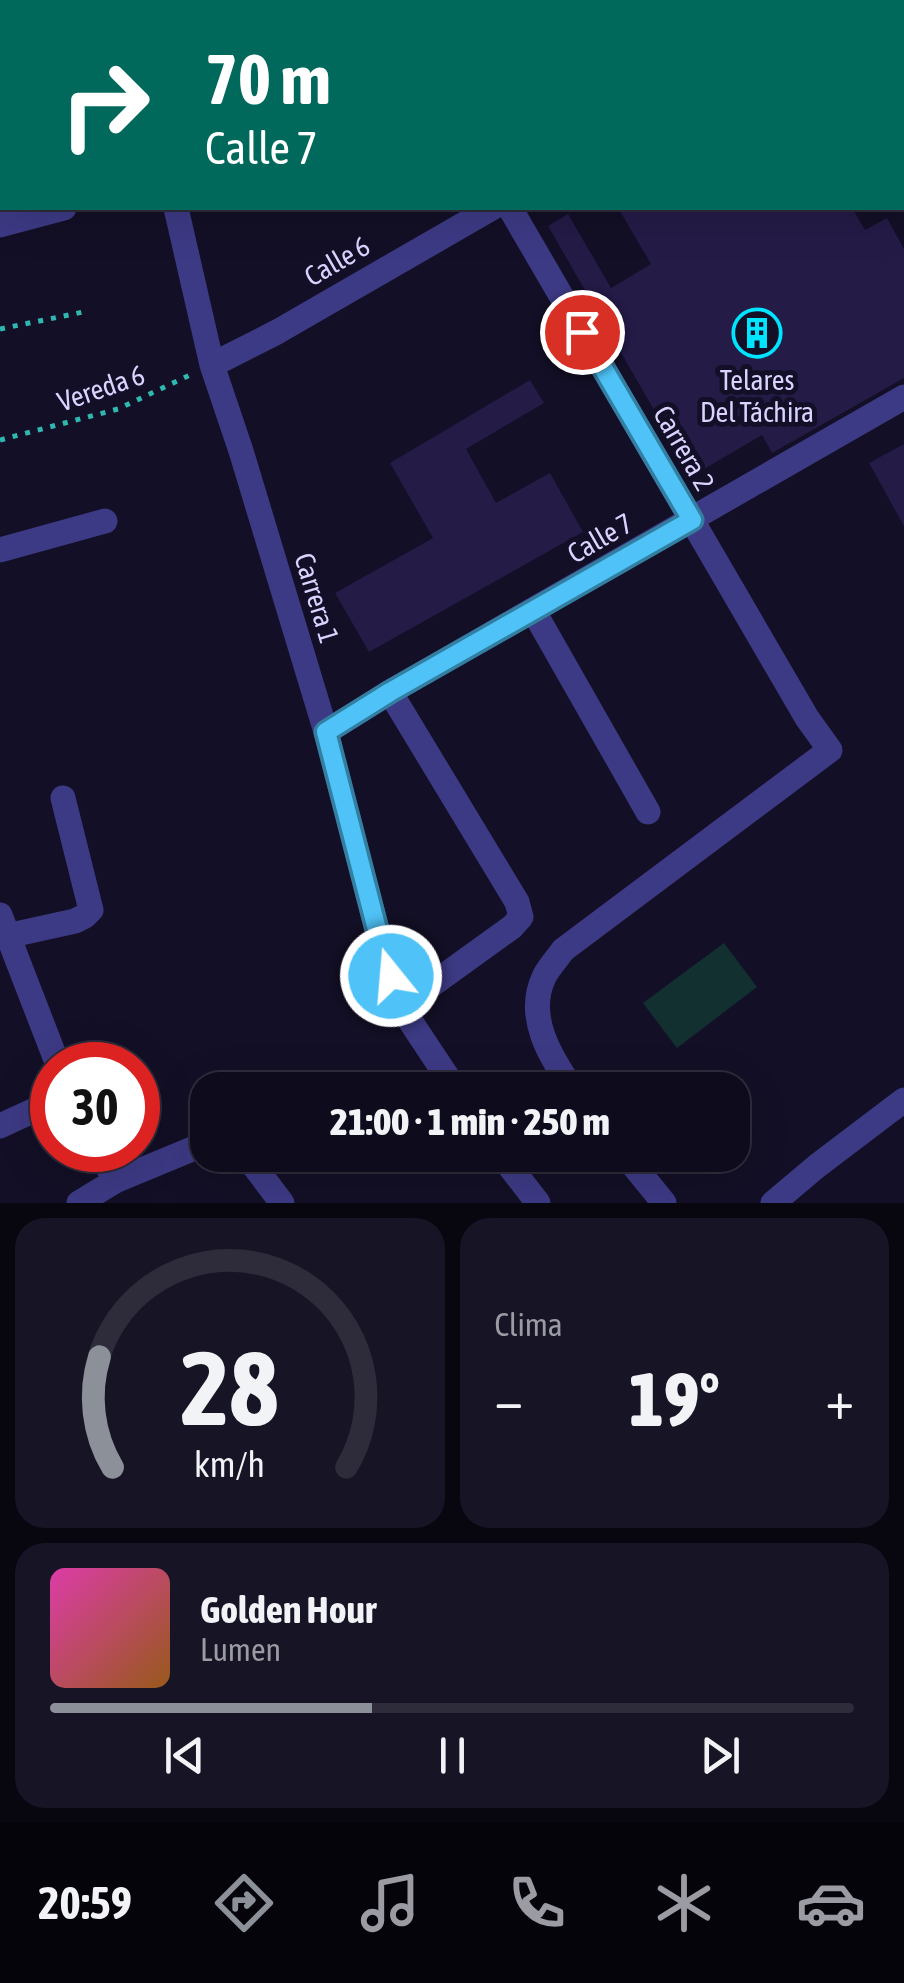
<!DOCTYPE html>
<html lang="es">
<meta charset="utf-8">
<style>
body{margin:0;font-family:"Asap Condensed",sans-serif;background:#171425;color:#f1f3f6;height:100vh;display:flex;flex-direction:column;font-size:38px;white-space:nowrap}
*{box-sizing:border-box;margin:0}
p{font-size:32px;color:#9b9ba3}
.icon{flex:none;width:55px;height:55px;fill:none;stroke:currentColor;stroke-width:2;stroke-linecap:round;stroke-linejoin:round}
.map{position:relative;height:1203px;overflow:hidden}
.drawer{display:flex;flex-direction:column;gap:15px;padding:15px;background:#08060f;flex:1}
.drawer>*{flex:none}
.guide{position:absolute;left:0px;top:0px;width:905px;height:210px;box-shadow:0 10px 40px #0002,0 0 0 2px #2e2b3b;background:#00695c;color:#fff;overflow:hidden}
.speed{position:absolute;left:30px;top:1042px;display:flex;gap:20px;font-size:50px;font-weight:700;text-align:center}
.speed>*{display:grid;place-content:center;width:130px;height:130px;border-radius:50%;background:#0e0b1c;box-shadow:0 10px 40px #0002,0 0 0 2px #2e2b3b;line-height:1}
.speed .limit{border:15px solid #d22;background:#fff;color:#111}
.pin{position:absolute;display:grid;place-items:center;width:85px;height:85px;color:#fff;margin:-42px;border:5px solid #fff;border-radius:50%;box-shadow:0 2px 10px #0007}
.me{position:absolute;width:110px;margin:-55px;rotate:343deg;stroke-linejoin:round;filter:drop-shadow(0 0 8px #0008)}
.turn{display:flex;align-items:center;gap:35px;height:210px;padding:0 40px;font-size:45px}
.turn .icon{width:130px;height:130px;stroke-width:2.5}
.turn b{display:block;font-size:70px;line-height:85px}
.big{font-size:75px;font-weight:800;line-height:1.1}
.drawer .card{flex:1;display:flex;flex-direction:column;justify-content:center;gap:15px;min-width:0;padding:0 35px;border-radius:30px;background:#171425}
.drawer .dial{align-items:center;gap:0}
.dial svg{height:260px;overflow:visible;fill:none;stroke:#2e2b3b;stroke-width:7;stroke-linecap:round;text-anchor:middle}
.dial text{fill:#f1f3f6;stroke:none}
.song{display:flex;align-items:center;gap:30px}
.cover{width:120px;height:120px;border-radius:15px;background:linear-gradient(135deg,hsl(320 70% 55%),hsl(30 70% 35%))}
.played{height:10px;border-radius:5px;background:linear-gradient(90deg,#8c9099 40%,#2e2b3b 40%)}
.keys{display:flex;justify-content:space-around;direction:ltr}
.heat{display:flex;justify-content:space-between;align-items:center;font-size:55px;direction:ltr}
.drawer .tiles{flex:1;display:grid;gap:15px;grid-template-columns:1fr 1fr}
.card:last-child{grid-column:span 2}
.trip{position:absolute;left:190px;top:1072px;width:560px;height:100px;border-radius:30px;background:#0e0b1c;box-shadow:0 10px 40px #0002,0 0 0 2px #2e2b3b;font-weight:800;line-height:100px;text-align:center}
.dock{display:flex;height:160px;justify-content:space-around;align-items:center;background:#06040b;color:#9b9ba3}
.dock .icon{width:70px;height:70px}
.dock .on{color:#8c9099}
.dock b{font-size:45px;color:#f1f3f6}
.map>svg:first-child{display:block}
</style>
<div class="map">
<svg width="904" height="1203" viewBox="0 0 904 1203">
<rect width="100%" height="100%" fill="#130f26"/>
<path fill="#12302f" d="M724 943 757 987 677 1048 643 1003Z"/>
<path fill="#241b47" d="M618 208H852L865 230 887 218 904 249V378L772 453 762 435 692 476 548 226 568 214 611 288 651 264Z
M530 380 544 403 466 449 496 503 550 473 583 532 369 652 335 593 433 538 390 463Z
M904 444V526L869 463Z"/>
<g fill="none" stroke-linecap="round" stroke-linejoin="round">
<path stroke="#2fb8b0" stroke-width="5" stroke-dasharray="5 8" stroke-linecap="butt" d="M0 329 88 311
M0 440 118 409 190 375"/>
<path stroke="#3d3a85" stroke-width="25" d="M120 0V2
M392 0 393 2
M789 0 791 2
M0 1 5 0
M862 2 867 0
M902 195 904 198
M176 208 212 365 241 451 326 732 381 945 401 1007 456 1090
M510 208 807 718 830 750 563 950C557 959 548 968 544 977 525 1017 551 1058 573 1090
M0 225 64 208
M212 365 277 332 492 208
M0 550 105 521
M533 610 648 812
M390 692 517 902 521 917 512 927 401 1007
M326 732 390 692 904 397
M0 915 58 1065
M7 936 75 921 85 916 91 910 63 798
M0 1126 52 1102
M99 1150 115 1181
M239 1155 254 1166 282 1203
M501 1155 538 1203
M625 1155 664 1203
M79 1203 115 1181 197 1147 208 1146
M773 1203 817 1166 904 1100"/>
</g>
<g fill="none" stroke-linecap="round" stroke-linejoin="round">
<g stroke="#337fa1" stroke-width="25">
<path id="route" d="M391 976 381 945 326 732 390 692 692 520 582 332"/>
</g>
<use href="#route" stroke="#4fc3f7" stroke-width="18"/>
</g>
<defs>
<g id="building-ring" transform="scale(2.5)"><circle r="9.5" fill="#130f26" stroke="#00e5ff" stroke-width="1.5"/><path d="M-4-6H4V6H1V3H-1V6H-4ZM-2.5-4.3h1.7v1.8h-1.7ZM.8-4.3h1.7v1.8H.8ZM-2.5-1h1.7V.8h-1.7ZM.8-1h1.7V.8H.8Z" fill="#00e5ff"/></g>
</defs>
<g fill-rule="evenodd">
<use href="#building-ring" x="757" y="333"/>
</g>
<g text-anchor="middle" stroke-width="10" stroke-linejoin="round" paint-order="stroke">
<g font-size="28" fill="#d9d4ff" stroke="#130f26">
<text transform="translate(337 261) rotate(-30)" y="10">Calle 6</text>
<text transform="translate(101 388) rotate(-19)" y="10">Vereda 6</text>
<text transform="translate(684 448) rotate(60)" y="10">Carrera 2</text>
<text transform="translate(600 538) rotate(-30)" y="10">Calle 7</text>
<text transform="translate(317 598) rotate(73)" y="10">Carrera 1</text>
</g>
<g font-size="28" fill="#d9d4ff" stroke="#130f26">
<text x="757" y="390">Telares<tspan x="757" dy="32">Del Táchira</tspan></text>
</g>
</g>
</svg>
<div class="speed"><div class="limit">30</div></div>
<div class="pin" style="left:582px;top:332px;background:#d93025"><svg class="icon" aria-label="arrive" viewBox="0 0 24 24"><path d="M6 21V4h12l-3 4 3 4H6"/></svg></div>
<svg class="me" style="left:391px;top:976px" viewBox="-20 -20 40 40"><circle r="17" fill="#4fc3f7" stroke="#fff" stroke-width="3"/><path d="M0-11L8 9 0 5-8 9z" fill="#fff"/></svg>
<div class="trip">21:00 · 1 min · 250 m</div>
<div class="guide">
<div class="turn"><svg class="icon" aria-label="right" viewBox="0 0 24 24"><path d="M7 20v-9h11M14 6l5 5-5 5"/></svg><div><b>70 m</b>Calle 7</div></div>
</div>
</div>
<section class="drawer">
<div class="tiles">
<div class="card dial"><svg viewBox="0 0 100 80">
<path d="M14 69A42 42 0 1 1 86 69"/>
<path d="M14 69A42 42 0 0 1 10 35" stroke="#8c9099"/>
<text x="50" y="56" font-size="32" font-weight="700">28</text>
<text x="50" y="72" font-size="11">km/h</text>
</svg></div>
<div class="card"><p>Clima</p>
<div class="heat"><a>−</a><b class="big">19°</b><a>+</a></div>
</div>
<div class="card">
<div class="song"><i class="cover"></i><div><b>Golden Hour</b><p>Lumen</p></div></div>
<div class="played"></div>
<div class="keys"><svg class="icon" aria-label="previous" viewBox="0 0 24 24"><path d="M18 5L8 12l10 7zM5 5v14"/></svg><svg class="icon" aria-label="pause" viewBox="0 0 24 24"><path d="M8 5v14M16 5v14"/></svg><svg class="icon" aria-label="next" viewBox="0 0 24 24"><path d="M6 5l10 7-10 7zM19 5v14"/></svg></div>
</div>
</div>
</section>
<nav class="dock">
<b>20:59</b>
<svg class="icon on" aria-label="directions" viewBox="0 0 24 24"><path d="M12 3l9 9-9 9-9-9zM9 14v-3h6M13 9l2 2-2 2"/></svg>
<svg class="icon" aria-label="music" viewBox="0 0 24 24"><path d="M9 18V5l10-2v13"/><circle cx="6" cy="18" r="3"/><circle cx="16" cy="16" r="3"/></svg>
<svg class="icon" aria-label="phone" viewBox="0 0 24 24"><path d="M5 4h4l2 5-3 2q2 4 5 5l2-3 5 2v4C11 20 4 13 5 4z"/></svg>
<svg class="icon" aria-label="climate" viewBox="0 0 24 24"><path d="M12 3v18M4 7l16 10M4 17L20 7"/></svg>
<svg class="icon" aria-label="car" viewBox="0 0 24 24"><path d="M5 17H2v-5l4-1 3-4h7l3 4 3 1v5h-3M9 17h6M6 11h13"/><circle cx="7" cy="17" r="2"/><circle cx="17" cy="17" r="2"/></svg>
</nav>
